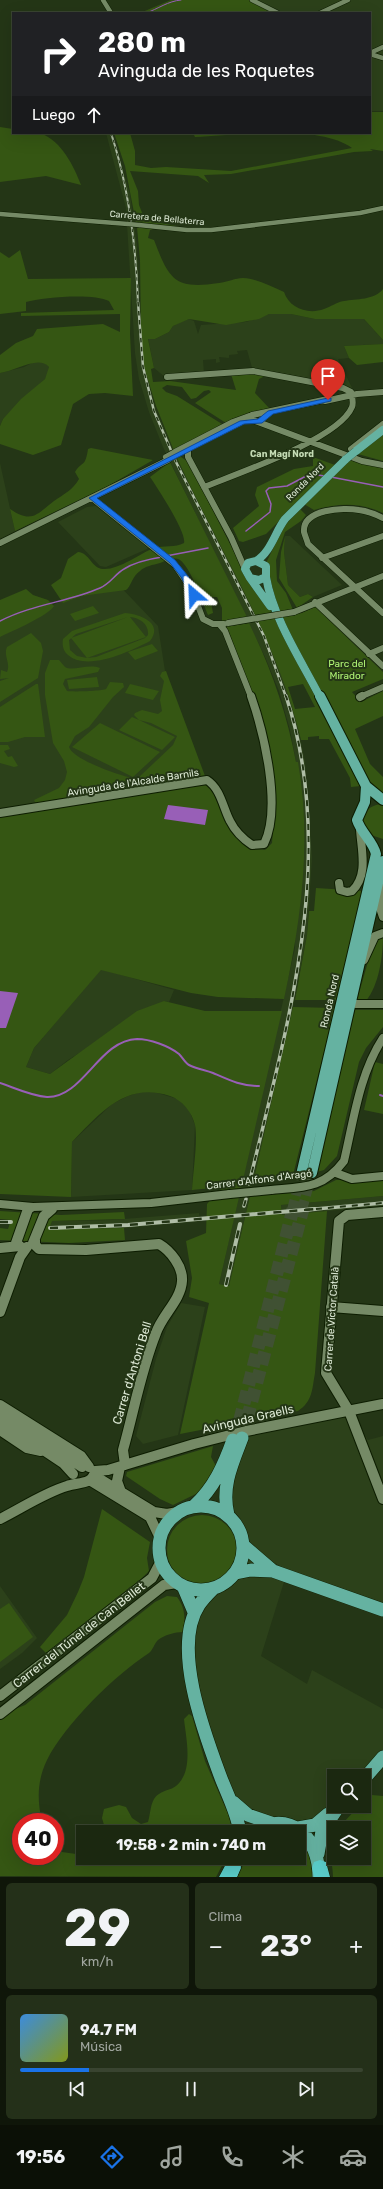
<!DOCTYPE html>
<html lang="es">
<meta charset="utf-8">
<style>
body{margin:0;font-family:Rubik,sans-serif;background:#243019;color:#f1f3f6;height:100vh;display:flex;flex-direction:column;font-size:15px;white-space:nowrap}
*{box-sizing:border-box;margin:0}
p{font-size:13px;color:#a0a69f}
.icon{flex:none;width:22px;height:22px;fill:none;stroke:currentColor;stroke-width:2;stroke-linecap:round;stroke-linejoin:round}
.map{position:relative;height:1877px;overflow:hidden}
.sheet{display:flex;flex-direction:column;gap:6px;padding:6px;background:#0f1609;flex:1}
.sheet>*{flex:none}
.guide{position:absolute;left:12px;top:12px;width:359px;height:122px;border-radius:0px;box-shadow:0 4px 16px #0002,0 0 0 1px #394430;background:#202124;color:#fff;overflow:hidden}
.buttons{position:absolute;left:327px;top:1769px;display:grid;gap:8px}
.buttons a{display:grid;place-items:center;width:44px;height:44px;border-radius:0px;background:#1b2810;box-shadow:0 4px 16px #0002,0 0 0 1px #394430;font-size:20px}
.speed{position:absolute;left:12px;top:1813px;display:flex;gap:8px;font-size:20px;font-weight:700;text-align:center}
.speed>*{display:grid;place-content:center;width:52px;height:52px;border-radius:50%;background:#1b2810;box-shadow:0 4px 16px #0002,0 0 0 1px #394430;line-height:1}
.speed .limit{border:6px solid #d22;background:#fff;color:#111}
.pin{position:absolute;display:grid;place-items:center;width:34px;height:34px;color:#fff;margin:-41px -17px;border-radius:50% 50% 50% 0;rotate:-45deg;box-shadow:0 0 4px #0007}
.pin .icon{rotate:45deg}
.me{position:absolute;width:44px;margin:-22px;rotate:334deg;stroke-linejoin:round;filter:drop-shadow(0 0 3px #0008)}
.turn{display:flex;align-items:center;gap:14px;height:84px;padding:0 20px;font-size:18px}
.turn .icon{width:52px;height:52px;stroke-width:2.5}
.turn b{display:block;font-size:28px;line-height:34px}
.then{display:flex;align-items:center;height:38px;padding:0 20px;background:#0003;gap:8px;font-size:15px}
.big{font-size:30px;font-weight:700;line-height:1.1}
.sheet .widget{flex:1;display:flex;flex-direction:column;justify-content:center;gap:6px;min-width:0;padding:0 14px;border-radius:6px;background:#243019}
.sheet .dial{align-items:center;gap:0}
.dial b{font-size:52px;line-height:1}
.song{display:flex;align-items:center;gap:12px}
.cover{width:48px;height:48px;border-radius:6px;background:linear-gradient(135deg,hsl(210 70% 55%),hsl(70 70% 35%))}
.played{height:4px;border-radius:2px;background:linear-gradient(90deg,#1a73e8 20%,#394430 20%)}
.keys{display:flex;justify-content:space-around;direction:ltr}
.heat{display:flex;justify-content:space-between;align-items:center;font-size:22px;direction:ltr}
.sheet .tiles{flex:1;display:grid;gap:6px;grid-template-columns:1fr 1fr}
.widget:last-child{grid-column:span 2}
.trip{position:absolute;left:76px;top:1825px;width:230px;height:40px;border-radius:0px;background:#1b2810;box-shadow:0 4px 16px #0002,0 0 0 1px #394430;font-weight:700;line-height:40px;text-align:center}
.tab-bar{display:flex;height:64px;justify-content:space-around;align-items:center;background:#0b1006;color:#a0a69f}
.tab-bar .icon{width:28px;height:28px}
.tab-bar .selected{color:#1a73e8}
.tab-bar b{font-size:18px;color:#f1f3f6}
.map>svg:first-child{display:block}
</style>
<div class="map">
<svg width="383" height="1877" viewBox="0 0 383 1877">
<rect width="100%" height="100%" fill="#243616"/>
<path fill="#2c411a" d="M256 0H383V111H370V13H282Z
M106 133H112L130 194 137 246 140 337 147 379 156 410 181 468 249 601 281 670 295 714 305 762 312 858 307 935 289 1027 229 1286 219 1284 295 948 296 762 290 730 279 691 265 657 163 447 149 412 139 379 135 353 126 208Z
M269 314H291L315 319H364L383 340V344L344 346 349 358 338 359 353 390 253 371 247 350 237 351 238 354 229 355V358L219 357 220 362 216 363V359L203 360 204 374 165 377 154 368 148 338 155 339 169 332 173 326 180 322 189 319 194 321 198 334 201 325 246 322Z
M36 361 45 362 49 367 48 373 45 379 3 419 0 426V373L24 367Z
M0 463 15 531 0 539Z
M96 506 148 547 147 549 106 567 100 566 58 522 87 507Z
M285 536H290L342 585 313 597 308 594 300 597 288 585 284 552Z
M111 577 158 626 165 671 203 779 0 813V636L55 604Z
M101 969 174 990 169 1002 164 1001 68 1060 50 1074 26 1067 34 1048Z
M147 1090 178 1099 189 1110 195 1125 192 1190 71 1197 72 1142 112 1104 128 1096Z
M383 1196V1206L282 1215 281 1205Z
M199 1213 200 1221 125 1228 49 1229 51 1221 111 1220Z
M181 1303 205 1307 178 1435 143 1444 136 1436 156 1359 167 1327Z
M349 1411 368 1440 383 1436V1609L344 1589 289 1571 246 1547 284 1582 261 1656 307 1684 312 1670 383 1709V1756L364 1776H334V1806L306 1827 248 1810 238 1801 214 1749 191 1655 196 1622 213 1589 228 1581 236 1573 244 1546 239 1529 228 1515 225 1505 246 1431Z
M0 1586 37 1638 22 1653 0 1669Z"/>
<path fill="#355613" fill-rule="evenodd" d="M171 0H256L283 13H140Z
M370 112H383V151L370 149 373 151 354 152 231 174 204 175 209 183 198 176 130 171 138 191 139 205 145 220 182 227 136 223 125 166 114 133H130L135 151V165L151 168 166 167 231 171 352 148C320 124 236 135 195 137L193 133H370Z
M0 127 13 129V133C21 133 34 131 42 134 61 141 74 166 81 185L46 176 0 182Z
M137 227 153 229 150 230 148 238 154 240C169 279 174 290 219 283 228 282 235 278 243 278 258 279 270 286 284 292 289 308 308 315 324 309 331 307 336 302 344 301 356 299 375 300 383 289V340L364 319H315L291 314H269L259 319 226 325 189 319 173 326 169 332 155 339H148L154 368 151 369 153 382 170 381 236 390 231 374H269L259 379 255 393 269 408 226 423 195 403 211 392 209 390 204 391 196 398 191 399 182 387 167 385 162 388 166 392 177 396 222 424 174 451 156 406 144 367 141 336 140 260Z
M20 250 28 279 131 278 130 334 133 396 105 393 89 394 73 404 61 445 33 455 0 444V426L3 419 21 399 45 379 49 367C38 355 16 371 0 373V355L16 343 33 336 37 329 103 324 120 332V314L21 316V313L114 310 109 301C94 293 43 297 26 302V311L0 314V252L9 258Z
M383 344V362L357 365 349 358 344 346Z
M383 435V461L358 454Z
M91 448 153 460 108 486 15 531 10 509C32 524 37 514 54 501 64 494 73 490 79 479L75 472C82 460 85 469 88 449Z
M181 457 187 461 193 472 250 583 271 611 361 786 351 787 350 778 329 739H319V736L308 737V740H301C277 638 220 552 177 458ZM303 684 315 707 295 709 288 687Z
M313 457 335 465 266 534 243 542 239 541 233 528 259 506 255 495 257 487 294 469 313 466Z
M349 460 383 468V513C361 502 337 503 314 510L304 504Z
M170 462 247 617 222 621V608L217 597H210L213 613 208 615C203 603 191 568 180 560 174 556 165 561 160 563 153 565 145 566 140 571 132 576 131 587 126 590L81 596 63 603 51 585 61 578 68 559 78 552C90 553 91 568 103 569 119 570 139 554 154 548 164 545 175 548 184 543 187 533 157 487 150 477Z
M300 509 306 515 301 521 285 532 276 560 277 581 286 593 293 610 277 613 266 566 267 561 284 526Z
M285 536 284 552 288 585 300 597 308 594 313 597 297 608 279 578 281 552Z
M26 589 33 595 48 600 54 606C48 616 12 631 0 637V600Z
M93 606 99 613 75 621 70 614Z
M315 607 383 672V679L352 692 361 702 383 691V716L355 729 370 764 383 777V797L373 789 279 617 302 613Z
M125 613C140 614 164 623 150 641 131 651 87 672 68 655 63 651 62 645 63 639L72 631ZM128 617 71 638 87 658 77 656 70 650 69 640 76 634ZM130 617C140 618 149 624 148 635L145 638 96 657 87 658 146 637Z
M249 623C271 668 287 713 296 762H298C312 842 301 920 284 999L218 997 191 993 101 970 34 1048 26 1067 50 1074 137 1011 164 1001 205 1011H282L219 1284 229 1286 250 1196 314 1191 336 1180H383V1196L281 1205 282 1215 327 1211 315 1373C312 1389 313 1401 298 1411L180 1434 209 1303 189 1297 192 1278 186 1241 206 1233 207 1204 222 1187 192 1190C193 1172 198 1141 195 1125 192 1112 182 1100 170 1096 126 1081 100 1113 72 1142L71 1197 0 1194V815L201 783 208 784 211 788C218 804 233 844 252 849 256 850 261 849 265 850L272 843 275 803 249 686 226 627Z
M31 633 41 643 43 651 38 678 0 702V681L9 678 0 679 1 670 7 672C11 663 3 656 7 647Z
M152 644 158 651 135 660 128 652Z
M50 660H59C61 662 63 665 65 667 73 672 88 663 100 668L98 672 65 679 63 684 67 691C72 692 102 691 106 689L110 682 123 683 124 687 113 697 89 727 75 736 69 747C73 760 123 777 137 779L173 745 177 736 151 723 139 720 175 737 162 750 119 730 132 717 139 720 134 715 135 713 142 710 158 714 162 711 160 700 164 681 160 676 162 672 166 671 205 776 185 782 151 783 135 789H116L92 795 57 799 40 803 35 802 34 800 59 788 65 780 67 772 64 761 53 743 45 695V673Z
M97 677 99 687 69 689 67 680Z
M36 684H38L45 737H25L8 742H0V707Z
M130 684 159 691 153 700 125 693Z
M100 723 160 752 133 777 72 747Z
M0 745H8L10 749 4 751 8 757 12 756 18 766 14 767 0 763Z
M383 804V839L371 835 361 823C365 811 369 805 383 804Z
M316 888 363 891 336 1000H295L307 935 309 911H314Z
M383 936C383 956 379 985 366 1001L357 1000 374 941Z
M293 1007 335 1008 292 1179 253 1183Z
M355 1010H383V1027L366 1048 359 1062 337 1156 324 1170 317 1172Z
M375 1062 383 1064V1114L364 1110Z
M0 1211 61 1215 124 1212 125 1219 52 1221 49 1229 124 1228 125 1240 69 1243 0 1240V1228L8 1229 11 1220 0 1219Z
M213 1446 211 1457 216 1466 200 1492 173 1505 160 1499 126 1476 127 1472Z
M102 1509 150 1542 147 1558 149 1571 136 1584 137 1586 74 1635 46 1653 40 1647 67 1615 78 1592 84 1577Z
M167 1550a35 35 0 1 1 70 0a35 35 0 1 1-70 0Z
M167 1596 177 1597C186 1609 185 1618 183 1632 175 1632 164 1635 158 1640 154 1644 153 1650 149 1653 115 1675 65 1724 47 1760 37 1781 37 1800 42 1822H21V1856H55V1851L83 1855V1858H226L216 1877 0 1876V1720L15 1709 25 1705 155 1602Z
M9 1603 33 1637 0 1662V1609Z
M189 1714 192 1716 205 1761 228 1814 233 1832H106L102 1818 104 1809 119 1805 126 1807 132 1818 141 1824 148 1822C151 1813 150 1799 159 1794 164 1790 171 1790 176 1786 194 1771 186 1739 184 1719Z
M372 1795 383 1796V1877H333C333 1860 323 1837 336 1823H343L359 1806H364V1801ZM334 1828H364V1858H334Z
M299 1838 312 1856 313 1877H238L246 1858H299Z"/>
<path fill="#985fb7" d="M168 805 208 810 205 825 164 819Z
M0 991 18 993 6 1028H0Z"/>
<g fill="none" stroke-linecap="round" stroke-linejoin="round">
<path stroke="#985fb7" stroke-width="1" d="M146 13C158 9 168 1 181 0"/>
<path stroke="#985fb7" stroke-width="1.5" d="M331 477 383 487
M246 531 270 512 271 504 266 491 269 488 287 486 310 474 325 476
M166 556 208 548
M0 621C33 604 68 602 100 588 111 583 115 574 124 569 135 562 149 559 162 557"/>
<path stroke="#985fb7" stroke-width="2" d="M0 1083C15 1088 31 1096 47 1097 83 1098 99 1040 137 1039 150 1039 169 1046 179 1054 183 1058 185 1063 189 1065 197 1069 205 1070 213 1073 229 1080 241 1086 259 1086
M380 1095 383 1096"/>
<path stroke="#405133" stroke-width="10" stroke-dasharray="10 5" stroke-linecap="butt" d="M292 1210 301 1175
M302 1210 312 1173"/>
<path stroke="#405133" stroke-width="13" stroke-dasharray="13 6" stroke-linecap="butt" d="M242 1438 303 1209
M233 1440 240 1419 293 1209"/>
<g stroke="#0d1d00" stroke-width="5.5">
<path id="minor-far3" d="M103 0 111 13
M252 0 278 13
M320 13 348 0
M370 53 383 47
M370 54 383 58
M0 214 128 224
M139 225 187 230H211L360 213 383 208"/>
</g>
<g stroke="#0d1d00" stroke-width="7">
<path id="minor-far2" d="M167 377 253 371 343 388 351 392C352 397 354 402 352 407 339 439 236 474 204 487
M328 399 252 415 250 419 362 461 383 465
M325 401 357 394 383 392
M188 449V457L231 537 245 569
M351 449 383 424
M175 452 233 422 252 415
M92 498 175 565 192 590 203 619 213 624H224
M383 518C375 514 368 511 359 510 344 507 302 509 304 532 305 536 307 540 308 544L383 613
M0 543 168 460
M322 558 383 536
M315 602 383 666
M294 612 383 576
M220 625 225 631 251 697
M369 654 383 648
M360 697 383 687"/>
</g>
<g stroke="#0d1d00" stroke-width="10">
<path id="minor-far1" d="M360 697 362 696
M0 813 207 780C221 789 223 808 230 821 235 831 243 839 252 845L264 844C282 808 264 733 251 696
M339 883 340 890 347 892 352 891C369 875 361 849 360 829
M381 886 379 905 383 917
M364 960 375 936 383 933
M356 1004H383
M336 1173 352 1179 383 1176
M271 1190C303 1187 323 1189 344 1161 354 1119 359 1075 383 1038
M0 1204 33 1207
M28 1210 33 1207 151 1203 230 1194
M51 1210 54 1207"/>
</g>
<g stroke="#0d1d00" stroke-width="12">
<path id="minor" d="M383 1212 347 1215 339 1221 326 1373 349 1411 383 1499
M35 1240V1245L39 1249 86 1250 159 1244C171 1251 183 1267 182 1281 181 1300 162 1315 156 1333 141 1370 134 1411 123 1450L125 1465
M16 1243 28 1209
M33 1243 44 1216 52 1209
M0 1248 20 1246
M331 1307 383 1311
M0 1312 20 1257 27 1247
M0 1405 81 1456 89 1467
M0 1414 82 1467
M0 1421 63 1463 73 1474
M0 1430 27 1448 41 1451
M120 1467 117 1481 121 1492
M95 1471 108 1470 194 1444 246 1431 383 1404
M95 1476 154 1512 167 1514 178 1512
M91 1481 150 1517 160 1538
M0 1519C22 1508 44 1493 67 1486 78 1482 93 1485 95 1471
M0 1696 152 1578 161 1561
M0 1714 164 1585 177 1583"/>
</g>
<g stroke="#0d1d00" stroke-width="8">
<path id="major-far2" d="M356 451 383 430
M256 561C271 552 275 532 285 519L346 459
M256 561 266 566V577L259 580 250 578 245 569 248 563Z
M266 577C273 618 301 660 320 697
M250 578 270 606"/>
</g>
<g stroke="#0d1d00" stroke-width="12">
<path id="major-far1" d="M320 696 366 786 383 800
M312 1173 383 861
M301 1175 376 854C373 841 361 833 357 820L365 802 366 786"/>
</g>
<g stroke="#0d1d00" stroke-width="14">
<path id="major" d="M159 1548a42 42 0 1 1 84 0a42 42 0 1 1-84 0Z
M194 1506C214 1488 224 1465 233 1440
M228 1515C221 1487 232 1464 242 1438
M244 1546 273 1571
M236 1573 251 1570 273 1571 383 1610
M183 1586 194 1612
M213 1589C208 1594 203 1599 199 1605 171 1647 205 1735 221 1778 228 1796 237 1813 240 1832
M364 1779 383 1757
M233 1802 248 1815 271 1823
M298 1828 315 1825 328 1814
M252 1832C290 1808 319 1837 319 1877
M318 1854 322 1831 339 1806
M230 1877 237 1858"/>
</g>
<g stroke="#0d1d00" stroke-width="1">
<path id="highway" d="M233 1860 239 1862 241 1868 237 1877H219L227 1862Z
M320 1860 326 1862 330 1877H314L312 1868 314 1862Z"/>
</g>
<use href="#minor-far3" stroke="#758a66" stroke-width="4.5"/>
<use href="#minor-far2" stroke="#758a66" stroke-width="6"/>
<use href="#minor-far1" stroke="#758a66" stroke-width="8"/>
<use href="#minor" stroke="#758a66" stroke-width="10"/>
<use href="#major-far2" stroke="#65b2a1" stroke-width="8"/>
<use href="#major-far1" stroke="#65b2a1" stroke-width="10"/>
<use href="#major" stroke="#65b2a1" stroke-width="13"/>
<use href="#highway" fill="#5accc9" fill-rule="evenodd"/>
<g stroke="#afbda6" stroke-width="2">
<path id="rail-far3" d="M111 133C129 188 136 245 138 303"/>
</g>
<g stroke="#afbda6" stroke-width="2.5">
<path id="rail-far2" d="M138 302 143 367 154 411 176 462 264 636 286 697"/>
</g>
<g stroke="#afbda6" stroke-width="3.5">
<path id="rail-far1" d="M249 1184C287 1026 339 856 286 696
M244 1206 246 1199
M304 1210 383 1203"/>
</g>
<g stroke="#afbda6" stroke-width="4">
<path id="rail" d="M0 1222H11
M50 1228 128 1225 315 1209
M226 1285 240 1224"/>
</g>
<use href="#rail-far3" stroke="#243616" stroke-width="1" stroke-dasharray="3.5" stroke-linecap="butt"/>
<use href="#rail-far2" stroke="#243616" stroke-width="1.5" stroke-dasharray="4.5" stroke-linecap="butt"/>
<use href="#rail-far1" stroke="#243616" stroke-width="2" stroke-dasharray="6" stroke-linecap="butt"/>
<use href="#rail" stroke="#243616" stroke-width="2.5" stroke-dasharray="8" stroke-linecap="butt"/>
<g stroke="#0d1d00" stroke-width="5.5" stroke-linecap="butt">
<path id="minor-bridge-far2" d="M128 224 139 225"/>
</g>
<g stroke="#0d1d00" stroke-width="7" stroke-linecap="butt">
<path id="minor-bridge-far1" d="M166 457 175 452
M228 623 294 612"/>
</g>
<g stroke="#0d1d00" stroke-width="10" stroke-linecap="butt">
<path id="minor-bridge" d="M230 1194 271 1190"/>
</g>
<g stroke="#0d1d00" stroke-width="8" stroke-linecap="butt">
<path id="major-bridge" d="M346 459 356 451"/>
</g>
<use href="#minor-bridge-far2" stroke="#758a66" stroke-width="4.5"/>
<use href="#minor-bridge-far1" stroke="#758a66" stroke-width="6"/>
<use href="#minor-bridge" stroke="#758a66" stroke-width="8"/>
<use href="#major-bridge" stroke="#65b2a1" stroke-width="8"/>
</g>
<path fill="#1a73e8" stroke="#114b97" d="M328 398H331V401L273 414 262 423 244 424 97 498 175 560 188 576 198 595 197 597H191L181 577 170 563 89 498 240 421 258 419 268 411Z"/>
<g text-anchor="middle" stroke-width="4" stroke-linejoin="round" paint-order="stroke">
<g font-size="9" fill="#dde9d5" stroke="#243616">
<text transform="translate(157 218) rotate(5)" y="3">Carretera de Bellaterra</text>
<text transform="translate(305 482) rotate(-45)" y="3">Ronda Nord</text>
</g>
<g font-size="9" font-weight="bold" fill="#c4dbb4" stroke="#243616">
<text x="282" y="457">Can Magí Nord</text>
</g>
<g font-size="10" fill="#b0f475" stroke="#243616">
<text x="347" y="667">Parc del<tspan x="347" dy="12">Mirador</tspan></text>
</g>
<g font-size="10" fill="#dde9d5" stroke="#243616">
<text transform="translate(133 782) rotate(-9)" y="4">Avinguda de l'Alcalde Barnils</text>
<text transform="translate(329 1001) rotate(-77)" y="4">Ronda Nord</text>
<text transform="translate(259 1179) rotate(-7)" y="4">Carrer d'Alfons d'Aragó</text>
<text transform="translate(331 1319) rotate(-86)" y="4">Carrer de Víctor Català</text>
</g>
<g font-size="12" fill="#dde9d5" stroke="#243616">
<text transform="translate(132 1373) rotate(-73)" y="4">Carrer d'Antoni Bell</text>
<text transform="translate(248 1419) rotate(-13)" y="4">Avinguda Graells</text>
<text transform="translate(79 1635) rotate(-38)" y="4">Carrer del Túnel de Can Bellet</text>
</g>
</g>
</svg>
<div class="buttons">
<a><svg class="icon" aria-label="search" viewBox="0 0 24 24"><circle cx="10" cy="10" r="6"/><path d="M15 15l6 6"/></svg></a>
<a><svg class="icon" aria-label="layers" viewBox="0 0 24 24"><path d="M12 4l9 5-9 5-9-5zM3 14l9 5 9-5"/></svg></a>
</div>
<div class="speed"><div class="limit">40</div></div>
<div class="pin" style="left:328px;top:400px;background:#d93025"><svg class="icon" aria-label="arrive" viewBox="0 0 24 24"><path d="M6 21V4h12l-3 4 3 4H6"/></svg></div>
<svg class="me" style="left:194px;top:595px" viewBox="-20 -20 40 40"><path d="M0-17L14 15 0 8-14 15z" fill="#1a73e8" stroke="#fff" stroke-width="4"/></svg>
<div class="trip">19:58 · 2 min · 740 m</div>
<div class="guide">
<div class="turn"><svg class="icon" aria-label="right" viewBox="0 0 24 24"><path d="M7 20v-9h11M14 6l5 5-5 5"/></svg><div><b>280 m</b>Avinguda de les Roquetes</div></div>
<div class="then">Luego<svg class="icon" aria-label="ahead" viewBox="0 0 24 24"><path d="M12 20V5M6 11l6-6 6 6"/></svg></div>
</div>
</div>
<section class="sheet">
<div class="tiles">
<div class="widget dial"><b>29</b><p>km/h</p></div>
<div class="widget"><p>Clima</p>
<div class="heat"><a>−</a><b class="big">23°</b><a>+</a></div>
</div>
<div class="widget">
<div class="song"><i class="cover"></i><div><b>94.7 FM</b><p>Música</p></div></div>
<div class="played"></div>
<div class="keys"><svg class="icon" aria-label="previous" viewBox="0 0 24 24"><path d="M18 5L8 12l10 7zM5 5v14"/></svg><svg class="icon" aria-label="pause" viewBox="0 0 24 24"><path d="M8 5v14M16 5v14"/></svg><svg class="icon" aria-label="next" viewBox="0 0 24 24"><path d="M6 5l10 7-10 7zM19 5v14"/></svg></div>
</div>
</div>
</section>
<nav class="tab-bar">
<b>19:56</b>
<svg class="icon selected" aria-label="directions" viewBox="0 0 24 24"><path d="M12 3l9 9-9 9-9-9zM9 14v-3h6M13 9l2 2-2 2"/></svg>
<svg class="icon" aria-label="music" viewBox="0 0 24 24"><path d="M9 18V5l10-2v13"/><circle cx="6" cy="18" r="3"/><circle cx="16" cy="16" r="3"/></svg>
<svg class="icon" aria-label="phone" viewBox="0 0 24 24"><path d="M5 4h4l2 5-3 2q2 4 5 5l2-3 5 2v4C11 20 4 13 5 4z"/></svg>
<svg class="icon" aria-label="climate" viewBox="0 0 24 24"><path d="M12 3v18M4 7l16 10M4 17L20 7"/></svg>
<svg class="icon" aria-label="car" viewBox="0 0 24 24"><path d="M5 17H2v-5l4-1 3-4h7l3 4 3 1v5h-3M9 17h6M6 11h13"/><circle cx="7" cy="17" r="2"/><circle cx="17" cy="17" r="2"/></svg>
</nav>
